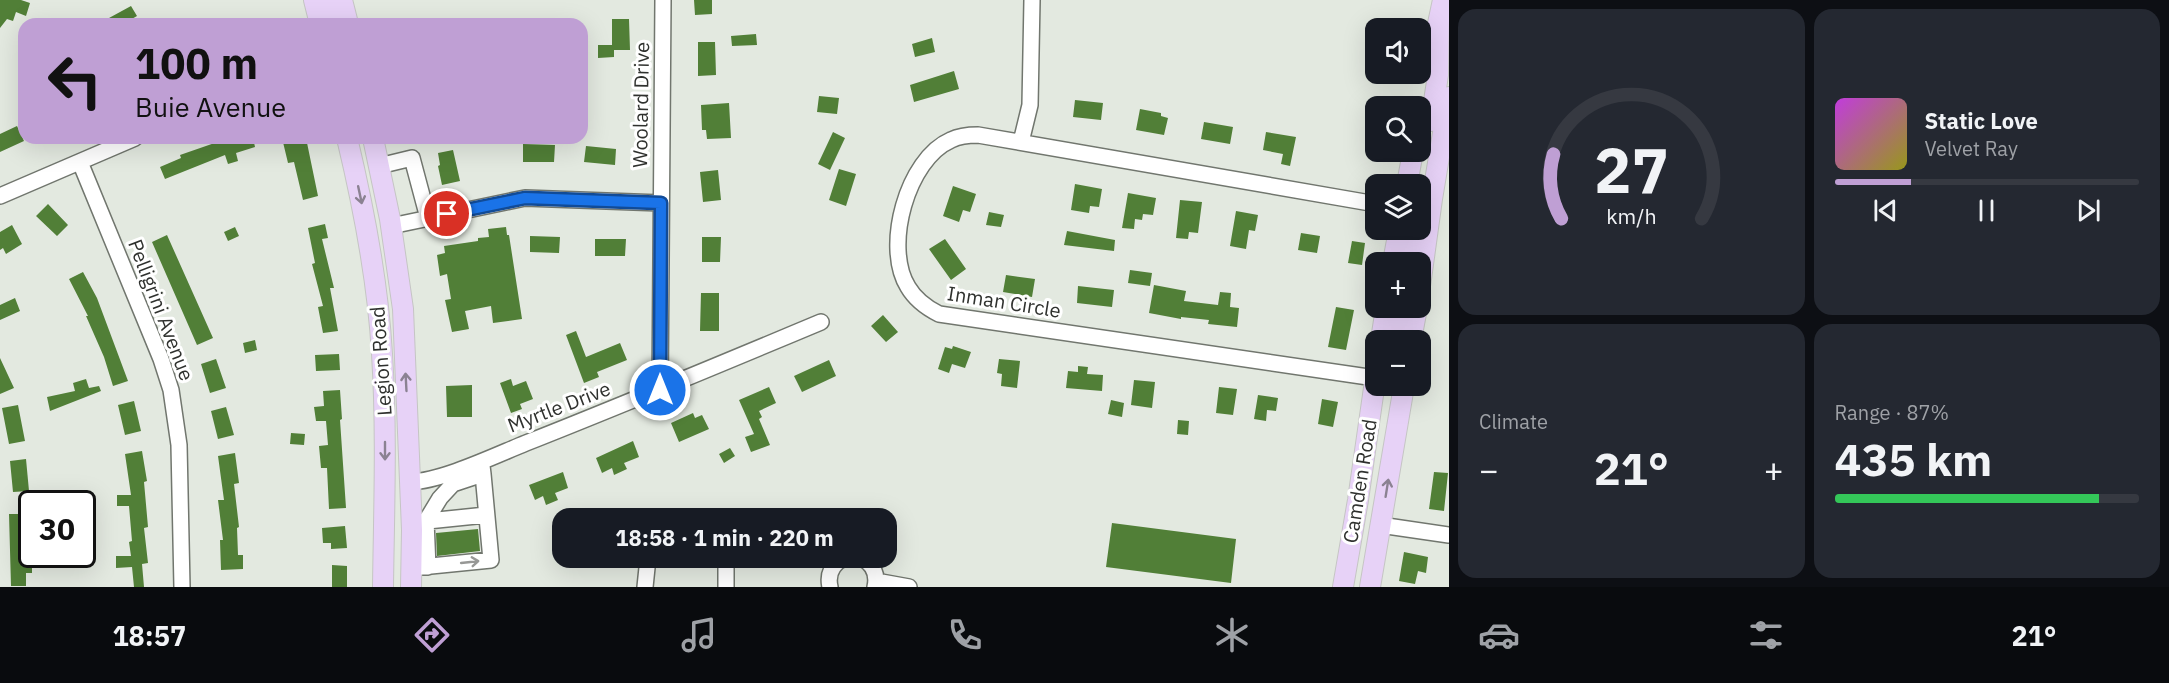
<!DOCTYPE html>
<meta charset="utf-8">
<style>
body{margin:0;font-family:"IBM Plex Sans",sans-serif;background:#242831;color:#f1f3f6;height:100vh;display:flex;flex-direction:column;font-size:22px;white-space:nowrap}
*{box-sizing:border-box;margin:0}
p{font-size:20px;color:#9ea1a6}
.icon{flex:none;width:33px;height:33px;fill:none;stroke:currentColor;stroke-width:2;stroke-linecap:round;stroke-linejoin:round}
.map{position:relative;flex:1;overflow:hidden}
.details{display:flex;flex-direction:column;gap:9px;padding:9px;background:#0d0f14;width:720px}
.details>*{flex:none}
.guide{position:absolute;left:18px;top:18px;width:570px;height:126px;border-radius:18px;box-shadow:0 6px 24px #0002;background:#bf9fd4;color:#111;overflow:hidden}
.buttons{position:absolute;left:1365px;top:18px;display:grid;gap:12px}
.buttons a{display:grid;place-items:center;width:66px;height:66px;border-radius:12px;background:#171b24;box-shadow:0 6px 24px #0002;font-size:30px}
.speed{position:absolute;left:18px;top:490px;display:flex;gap:12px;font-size:30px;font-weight:700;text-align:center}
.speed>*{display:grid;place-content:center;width:78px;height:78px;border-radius:50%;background:#171b24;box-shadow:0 6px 24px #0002;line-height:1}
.speed .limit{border:3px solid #111;border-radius:9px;background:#fff;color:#111}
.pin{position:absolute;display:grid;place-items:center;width:51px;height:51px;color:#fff;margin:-26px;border:3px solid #fff;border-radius:50%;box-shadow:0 2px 6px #0007}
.me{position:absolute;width:66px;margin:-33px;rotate:0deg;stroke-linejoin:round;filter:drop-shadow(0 0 4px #0008)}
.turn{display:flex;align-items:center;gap:21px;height:126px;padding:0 18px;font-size:27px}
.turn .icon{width:78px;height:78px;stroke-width:2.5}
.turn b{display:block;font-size:42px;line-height:51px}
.big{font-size:45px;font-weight:800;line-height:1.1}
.details .widget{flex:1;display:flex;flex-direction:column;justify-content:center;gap:9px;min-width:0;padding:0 21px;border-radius:18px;background:#242831}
.details .dial{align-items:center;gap:0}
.dial svg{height:156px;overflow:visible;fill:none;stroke:#363941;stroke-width:7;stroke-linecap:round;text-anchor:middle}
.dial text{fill:#f1f3f6;stroke:none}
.song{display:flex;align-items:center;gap:18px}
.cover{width:72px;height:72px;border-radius:9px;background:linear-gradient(135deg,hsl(290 70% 55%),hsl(60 70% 35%))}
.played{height:6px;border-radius:3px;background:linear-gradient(90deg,#bf9fd4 25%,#363941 25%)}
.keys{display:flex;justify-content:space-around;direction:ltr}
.heat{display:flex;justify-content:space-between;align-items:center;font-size:33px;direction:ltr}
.charge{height:9px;border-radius:4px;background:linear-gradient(90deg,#34c759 87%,#363941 0)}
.details .tiles{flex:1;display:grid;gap:9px;grid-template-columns:repeat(2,1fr)}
.trip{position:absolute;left:552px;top:508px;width:345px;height:60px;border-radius:18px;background:#171b24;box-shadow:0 6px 24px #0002;font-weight:800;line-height:60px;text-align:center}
.tab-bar{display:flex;height:96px;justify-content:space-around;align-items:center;background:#090b0e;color:#9ea1a6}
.tab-bar .icon{width:42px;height:42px}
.tab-bar .active{color:#bf9fd4}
.tab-bar b{font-size:27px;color:#f1f3f6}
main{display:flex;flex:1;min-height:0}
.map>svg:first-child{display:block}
</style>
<main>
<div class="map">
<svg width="1449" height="587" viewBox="0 0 1449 587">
<rect width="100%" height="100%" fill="#e3e9e0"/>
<path fill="#517f37" d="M0 0H21L30 3 26 16 16 12 13 21 7 19 0 28Z
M694 0H712V14L695 15Z
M131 6 137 16 123 24H98Z
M612 19H629L630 50H614V57L598 58V45H612Z
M756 34 757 45 732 46 731 36Z
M932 38 935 52 915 57 912 44Z
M698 42H715L716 75 698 76Z
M954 71 959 89 914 102 910 85Z
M819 96 839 98 837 114 817 112Z
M1075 100 1103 103 1101 120 1073 117Z
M729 103 731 138 707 139 706 130H702L701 105Z
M1140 109 1161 113V116L1168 118 1164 135 1136 130Z
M1204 122 1233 127 1230 144 1201 139Z
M17 126 24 141 0 152V134Z
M833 132 845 138 830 170 818 164Z
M1266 132 1296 137 1290 166 1281 164 1283 154 1263 150Z
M229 138H253L255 147 236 153 238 161 228 164 225 155 165 179 160 167 181 158 180 155Z
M282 138H306L318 196 303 200 294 162 288 163Z
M523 144 555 145 554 162H523Z
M586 146 616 149 615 165 584 162Z
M453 150 460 181 442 185 438 166 440 165 438 153Z
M839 169 856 174 846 206 829 200Z
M718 170 721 200 703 202 700 172Z
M1075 184 1102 189 1099 207 1090 206 1089 213 1071 210Z
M953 186 976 194 970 212 963 210 959 222 943 216Z
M1128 193 1156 198 1153 215 1143 214 1142 220 1135 219 1134 229 1122 228Z
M1180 200 1202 202 1198 233 1189 232 1188 239 1176 238Z
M48 204 68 225 57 236 36 216Z
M1236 211 1258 215 1255 231 1249 230 1246 249 1230 246Z
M989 212 1004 215 1001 227 986 225Z
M325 224 328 238 322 239 334 288H330L338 331 323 333 318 307 323 306 312 264 315 263 308 228Z
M12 225 22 244 6 254 3 248 0 250V232Z
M235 227 239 236 228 241 224 232Z
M506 227 507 235H509L522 319 493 323 491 306 465 311 469 329 452 332 445 300 451 299 447 274 440 276 437 255 445 253 444 246 478 241V238L489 237 488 229Z
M1067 231 1115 240 1114 251 1064 245Z
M1301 233 1320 236 1317 253 1298 250Z
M167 235 213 338 197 345 152 242Z
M530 236 560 237 559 253 530 252Z
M702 237H721L720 262H702Z
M595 239H626L625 256H595Z
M945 239 966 269 951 280 929 249Z
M1352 241 1365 243 1362 265 1348 263Z
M1130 270 1152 273 1150 286 1128 283Z
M83 272 97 298 128 381 113 386 104 357 86 316H88L69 279Z
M1006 275 1035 279 1032 297 1003 292Z
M1154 285 1186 291 1184 301 1218 305 1220 292 1231 293 1230 307 1239 308 1237 327 1208 324 1209 320 1181 317V319L1149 313Z
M1078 286 1114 290 1112 307 1077 303Z
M701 293H719V331H700Z
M15 298 20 311 0 320V305Z
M1336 307 1354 310 1346 350 1328 347Z
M883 315 898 332 886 342 871 326Z
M576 331 586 357 620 343 627 360 597 372 599 377 584 383 566 335Z
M255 340 257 350 245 353 243 343Z
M953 346 971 352 965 368 952 364 949 373 938 369 945 347 952 349Z
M339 354 340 370 316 371 315 355Z
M0 358 14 388 0 394Z
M216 359 226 388 210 393 201 364Z
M999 359 1020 361 1017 388 1001 386 1002 374 997 373Z
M829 360 836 376 802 392 794 376Z
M1078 366 1088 367 1087 374 1103 375 1102 391 1066 388 1068 371 1078 372Z
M86 379 89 388 99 386 101 391 50 411 47 397 75 391 73 383Z
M511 379 513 386 526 381 533 399 520 404 522 409 511 413 500 383Z
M1134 380 1155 382 1152 408 1131 405Z
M472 385V417H447L446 386Z
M769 387 776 403 759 411 762 417 759 419 770 445 751 452 745 437 754 434 739 400Z
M1219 387 1237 389 1233 415 1216 413Z
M340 390 342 419 340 420 346 508 329 509 327 468H321L319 446 328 445 326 421H316L314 407 324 406 323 391Z
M1258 395 1278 398 1276 411 1267 410 1266 421 1254 419Z
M1322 399 1338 402 1333 427 1318 424Z
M1111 400 1124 403 1122 417 1108 414Z
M134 401 141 431 125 435 118 405Z
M18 405 25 441 9 444 2 408Z
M226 407 234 435 218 439 211 411Z
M693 413 695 418 702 415 709 429 679 442 671 423Z
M1178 420 1189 421 1188 435 1177 434Z
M291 433 305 434 304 445 290 444Z
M633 441 639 457 624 463 627 469 614 475 612 468 602 473 596 458Z
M730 448 735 456 724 463 719 454Z
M142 451 147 481 144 482 148 527 144 528 148 563 142 564 144 587H134L132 567 116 568V556H131L129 542 132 541 129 506H117V495H131L125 454Z
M235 453 239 483 234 484 239 527 237 528 238 555H243V569L221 570 220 540H223L218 500H224L218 456Z
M26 459 29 491 13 492 10 461Z
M563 472 568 488 555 493 558 500 546 505 543 496 535 500 529 485Z
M1434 472 1448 473 1444 511 1429 509Z
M9 514H25V562H32V573H26V586H11Z
M1112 523 1236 539 1231 583 1106 567Z
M345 526 347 548 331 549V543H323L322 528Z
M478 529 480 551 437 556 436 533Z
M1404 552 1428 557 1426 573 1418 571 1415 584 1399 581Z
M332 565 347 566V587H332Z"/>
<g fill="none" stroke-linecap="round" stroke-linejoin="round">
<g stroke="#71766e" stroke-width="18">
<path id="minor" d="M1021 142 1030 105 1032 0
M80 162 161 359 171 390 179 445 182 587
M379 166 412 158 428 218
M0 196 135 138
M391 226 525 198 661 203
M1375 378 939 314C927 308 915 299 908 287 883 247 907 159 951 140 959 136 968 135 978 135L1376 204
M660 390 663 0
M410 482C442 481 494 456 526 443 625 404 723 363 821 322
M418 522 486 515
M1380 525 1449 535
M862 558C873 564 878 574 875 587
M428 567 426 521 440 498 453 484 483 474 482 466
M411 568 491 560 483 474
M876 581 909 587
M645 587 648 558
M726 587V558
M830 587C827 574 832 564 844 558"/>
</g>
<g stroke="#c5c5c4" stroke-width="22">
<path id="major" d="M314 0 320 24
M328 0 335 24
M342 0 348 24
M1436 33 1443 0
M1431 121 1438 75 1439 19
M347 138C364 209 378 281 382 354 387 432 384 509 383 587
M373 138 390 219 403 309 412 530 411 587
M1407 184 1413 152
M1393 262 1399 230
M1409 262 1413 230
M1420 286 1432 199 1449 97
M1381 340 1386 308
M1398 340 1402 308
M1411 340 1417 308
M1343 587 1358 500 1376 374
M1370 587 1404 386"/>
</g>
<use href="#minor" stroke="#fff" stroke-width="15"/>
<use href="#major" stroke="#e7d2f7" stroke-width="20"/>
</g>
<defs><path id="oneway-shaft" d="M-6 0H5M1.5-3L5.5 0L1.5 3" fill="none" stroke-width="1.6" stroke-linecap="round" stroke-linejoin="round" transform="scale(1.5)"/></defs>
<g stroke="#8b8292">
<use href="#oneway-shaft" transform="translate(360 195) rotate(78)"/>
<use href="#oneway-shaft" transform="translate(406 382) rotate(-93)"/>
<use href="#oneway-shaft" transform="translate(385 451) rotate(90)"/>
<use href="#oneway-shaft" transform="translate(1387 488) rotate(-81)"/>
</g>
<use stroke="#979896" href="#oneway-shaft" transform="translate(470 562) rotate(-6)"/>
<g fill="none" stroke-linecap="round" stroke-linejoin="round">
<g stroke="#114b97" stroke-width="15">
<path id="route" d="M447 214 525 198 661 203 660 390"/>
</g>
<use href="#route" stroke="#1a73e8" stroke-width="10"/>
</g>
<g text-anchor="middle" stroke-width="6" stroke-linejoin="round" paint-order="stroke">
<g font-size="20" fill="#2f312e" stroke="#fff">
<text transform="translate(641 105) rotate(-89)" y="7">Woolard Drive</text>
<text transform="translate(1004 302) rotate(9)" y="7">Inman Circle</text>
<text transform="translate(161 310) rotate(69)" y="7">Pelligrini Avenue</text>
<text transform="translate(381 361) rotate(-94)" y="7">Legion Road</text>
<text transform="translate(559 407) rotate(-21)" y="7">Myrtle Drive</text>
<text transform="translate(1360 481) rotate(-81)" y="7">Camden Road</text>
</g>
</g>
</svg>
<div class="buttons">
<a><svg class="icon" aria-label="sound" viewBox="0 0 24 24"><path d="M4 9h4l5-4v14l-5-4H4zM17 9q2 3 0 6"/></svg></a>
<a><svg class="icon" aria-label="search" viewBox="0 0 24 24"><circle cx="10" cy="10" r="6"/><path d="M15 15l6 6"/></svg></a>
<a><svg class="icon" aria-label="layers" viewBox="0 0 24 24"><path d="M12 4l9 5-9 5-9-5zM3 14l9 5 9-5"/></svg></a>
<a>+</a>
<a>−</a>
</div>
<div class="speed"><div class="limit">30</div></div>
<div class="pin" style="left:447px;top:214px;background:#d93025"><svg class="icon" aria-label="arrive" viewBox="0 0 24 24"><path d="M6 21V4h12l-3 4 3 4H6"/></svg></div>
<svg class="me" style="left:660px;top:390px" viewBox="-20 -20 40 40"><circle r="17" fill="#1a73e8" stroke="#fff" stroke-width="3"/><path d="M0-11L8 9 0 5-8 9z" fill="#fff"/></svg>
<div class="trip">18:58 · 1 min · 220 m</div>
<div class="guide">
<div class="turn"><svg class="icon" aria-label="left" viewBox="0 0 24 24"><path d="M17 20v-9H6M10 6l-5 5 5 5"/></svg><div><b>100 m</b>Buie Avenue</div></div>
</div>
</div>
<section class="details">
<div class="tiles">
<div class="widget dial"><svg viewBox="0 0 100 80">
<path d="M14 69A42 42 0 1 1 86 69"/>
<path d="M14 69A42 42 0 0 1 10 36" stroke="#bf9fd4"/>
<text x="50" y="56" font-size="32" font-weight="700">27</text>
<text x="50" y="72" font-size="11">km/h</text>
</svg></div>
<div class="widget">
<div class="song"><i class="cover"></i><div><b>Static Love</b><p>Velvet Ray</p></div></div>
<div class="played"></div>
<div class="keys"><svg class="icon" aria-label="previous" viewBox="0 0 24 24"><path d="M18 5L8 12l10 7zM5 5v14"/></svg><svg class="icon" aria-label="pause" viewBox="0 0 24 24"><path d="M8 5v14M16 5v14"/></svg><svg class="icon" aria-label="next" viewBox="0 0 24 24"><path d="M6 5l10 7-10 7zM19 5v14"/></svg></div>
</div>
<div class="widget"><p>Climate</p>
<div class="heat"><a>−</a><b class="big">21°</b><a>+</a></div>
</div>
<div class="widget"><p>Range · 87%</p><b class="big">435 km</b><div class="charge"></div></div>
</div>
</section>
</main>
<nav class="tab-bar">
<b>18:57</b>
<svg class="icon active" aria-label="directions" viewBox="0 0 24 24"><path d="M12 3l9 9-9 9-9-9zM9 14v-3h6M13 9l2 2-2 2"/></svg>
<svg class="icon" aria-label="music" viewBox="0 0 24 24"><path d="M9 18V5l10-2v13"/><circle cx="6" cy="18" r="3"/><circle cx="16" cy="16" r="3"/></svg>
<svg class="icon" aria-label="phone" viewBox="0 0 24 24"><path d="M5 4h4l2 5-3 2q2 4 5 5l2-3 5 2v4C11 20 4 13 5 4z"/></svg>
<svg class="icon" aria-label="climate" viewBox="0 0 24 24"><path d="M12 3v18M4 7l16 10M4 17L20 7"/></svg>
<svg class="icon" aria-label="car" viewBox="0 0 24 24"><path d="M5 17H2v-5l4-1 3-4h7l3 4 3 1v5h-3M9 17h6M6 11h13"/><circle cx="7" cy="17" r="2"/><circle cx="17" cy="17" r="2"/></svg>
<svg class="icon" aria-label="filters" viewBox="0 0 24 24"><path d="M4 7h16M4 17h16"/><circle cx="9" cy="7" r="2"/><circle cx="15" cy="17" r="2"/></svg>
<b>21°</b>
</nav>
